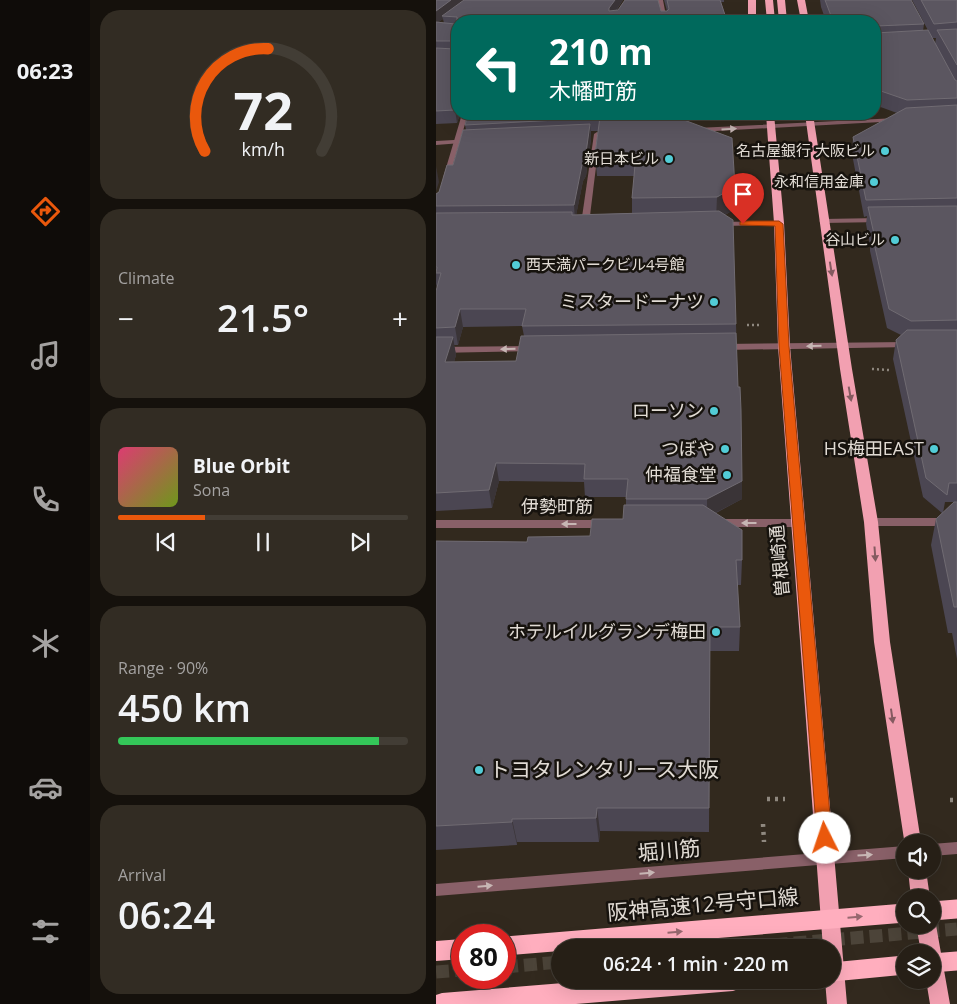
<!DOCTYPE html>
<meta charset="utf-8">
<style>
body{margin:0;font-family:"Open Sans","Noto Sans JP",sans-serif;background:#322c23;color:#f1f3f6;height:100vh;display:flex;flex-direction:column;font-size:19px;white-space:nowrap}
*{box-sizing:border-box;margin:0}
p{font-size:16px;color:#a4a2a1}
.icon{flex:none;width:28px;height:28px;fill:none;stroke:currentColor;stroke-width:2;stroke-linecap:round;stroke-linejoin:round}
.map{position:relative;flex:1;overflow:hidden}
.details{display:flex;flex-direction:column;gap:10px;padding:10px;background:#15110c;width:346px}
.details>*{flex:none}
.banner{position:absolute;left:15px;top:15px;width:430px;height:105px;border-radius:20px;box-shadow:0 5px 20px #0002,0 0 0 1px #423d35;background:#00695c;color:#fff;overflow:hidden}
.controls{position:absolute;left:460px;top:834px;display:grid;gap:10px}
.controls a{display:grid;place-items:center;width:45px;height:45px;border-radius:50%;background:#261f16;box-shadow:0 5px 20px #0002,0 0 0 1px #423d35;font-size:25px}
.speed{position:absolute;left:15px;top:924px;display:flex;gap:10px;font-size:25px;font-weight:700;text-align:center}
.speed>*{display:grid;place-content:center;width:65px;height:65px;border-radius:50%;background:#261f16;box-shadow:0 5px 20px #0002,0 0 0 1px #423d35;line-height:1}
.speed .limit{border:8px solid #d22;background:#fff;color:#111}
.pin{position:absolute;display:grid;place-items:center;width:42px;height:42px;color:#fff;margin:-51px -21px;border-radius:50% 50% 50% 0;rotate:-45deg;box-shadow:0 0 5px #0007}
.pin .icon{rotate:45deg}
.me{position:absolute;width:55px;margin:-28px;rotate:356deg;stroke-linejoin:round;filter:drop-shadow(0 0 4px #0008)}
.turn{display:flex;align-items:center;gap:18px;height:105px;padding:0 15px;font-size:22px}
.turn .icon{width:65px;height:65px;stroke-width:2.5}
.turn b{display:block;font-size:35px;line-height:42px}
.big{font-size:38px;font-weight:600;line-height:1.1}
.details .tile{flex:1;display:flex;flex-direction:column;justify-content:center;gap:8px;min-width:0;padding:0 18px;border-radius:20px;background:#322c23}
.details .dial{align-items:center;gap:0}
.dial svg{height:130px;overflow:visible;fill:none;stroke:#423d35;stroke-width:7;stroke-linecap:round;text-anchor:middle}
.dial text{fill:#f1f3f6;stroke:none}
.song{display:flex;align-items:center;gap:15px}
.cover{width:60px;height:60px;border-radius:8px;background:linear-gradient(135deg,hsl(340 70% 55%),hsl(80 70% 35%))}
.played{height:5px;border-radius:2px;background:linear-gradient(90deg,#ea580c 30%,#423d35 30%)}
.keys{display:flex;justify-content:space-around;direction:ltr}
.heat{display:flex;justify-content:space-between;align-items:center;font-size:28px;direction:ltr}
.charge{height:8px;border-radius:4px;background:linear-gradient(90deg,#34c759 90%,#423d35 0)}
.trip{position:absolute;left:115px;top:939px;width:290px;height:50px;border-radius:25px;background:#261f16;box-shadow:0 5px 20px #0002,0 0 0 1px #423d35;font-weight:600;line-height:50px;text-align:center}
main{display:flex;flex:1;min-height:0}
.tabs{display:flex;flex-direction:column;width:90px;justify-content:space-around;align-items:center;background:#0f0c09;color:#a4a2a1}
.tabs .icon{width:35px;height:35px}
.tabs .current{color:#ea580c}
.tabs b{font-size:22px;color:#f1f3f6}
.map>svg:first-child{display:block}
</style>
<main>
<nav class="tabs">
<b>06:23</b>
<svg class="icon current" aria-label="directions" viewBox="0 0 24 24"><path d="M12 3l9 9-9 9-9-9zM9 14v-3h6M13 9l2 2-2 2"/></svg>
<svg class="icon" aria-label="music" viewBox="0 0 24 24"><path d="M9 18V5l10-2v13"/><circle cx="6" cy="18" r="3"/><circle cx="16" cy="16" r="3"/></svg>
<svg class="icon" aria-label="phone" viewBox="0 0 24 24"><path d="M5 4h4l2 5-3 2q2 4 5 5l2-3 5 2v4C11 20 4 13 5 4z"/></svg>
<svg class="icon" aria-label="climate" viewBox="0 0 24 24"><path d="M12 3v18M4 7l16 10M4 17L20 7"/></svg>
<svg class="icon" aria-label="car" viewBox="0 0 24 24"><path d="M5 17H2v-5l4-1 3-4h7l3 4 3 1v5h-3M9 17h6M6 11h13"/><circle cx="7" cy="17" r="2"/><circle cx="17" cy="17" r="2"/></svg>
<svg class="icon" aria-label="filters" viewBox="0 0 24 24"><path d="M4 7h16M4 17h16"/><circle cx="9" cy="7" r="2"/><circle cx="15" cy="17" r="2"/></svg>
</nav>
<section class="details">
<div class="tile dial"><svg viewBox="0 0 100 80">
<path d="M14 69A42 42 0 1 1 86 69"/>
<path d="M14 69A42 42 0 0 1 53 6" stroke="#ea580c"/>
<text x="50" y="56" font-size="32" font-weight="700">72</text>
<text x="50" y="72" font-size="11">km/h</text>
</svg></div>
<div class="tile"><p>Climate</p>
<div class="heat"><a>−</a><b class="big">21.5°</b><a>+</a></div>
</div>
<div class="tile">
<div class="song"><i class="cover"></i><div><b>Blue Orbit</b><p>Sona</p></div></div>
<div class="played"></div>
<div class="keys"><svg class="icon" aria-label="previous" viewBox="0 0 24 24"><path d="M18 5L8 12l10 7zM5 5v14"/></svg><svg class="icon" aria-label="pause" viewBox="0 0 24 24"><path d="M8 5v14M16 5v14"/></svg><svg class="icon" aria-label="next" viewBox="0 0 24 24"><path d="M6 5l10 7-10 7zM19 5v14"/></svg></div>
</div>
<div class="tile"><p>Range · 90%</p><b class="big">450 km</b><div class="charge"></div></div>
<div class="tile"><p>Arrival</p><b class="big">06:24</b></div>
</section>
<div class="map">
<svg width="521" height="1004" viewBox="0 0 521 1004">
<rect width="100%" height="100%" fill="#32291e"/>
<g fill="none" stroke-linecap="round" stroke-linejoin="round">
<path stroke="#4c4439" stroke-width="13" stroke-dasharray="13 6" stroke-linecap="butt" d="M301 948 521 929
M69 967 124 962
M0 972 26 970"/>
<path stroke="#8f887f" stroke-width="2" stroke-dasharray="1 2.5" stroke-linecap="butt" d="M398 147H408
M304 148 314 147"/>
<path stroke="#8f887f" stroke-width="2.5" stroke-dasharray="2 3" stroke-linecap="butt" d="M311 325H323
M436 369 453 370"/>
<path stroke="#8f887f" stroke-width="4.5" stroke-dasharray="3 5" stroke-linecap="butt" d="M331 799H349
M514 800H521
M327 824 328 842"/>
<path fill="#896068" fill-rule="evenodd" d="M161 132 164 134 153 224 149 226 145 224 158 134Z"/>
<path fill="#896068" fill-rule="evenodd" d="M221 0H227L231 21H225Z
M26 114H32L13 178 8 179 7 178Z
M444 218H447V222L387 223 383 221 387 219Z
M343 221H346V225L283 226 279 224 283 222Z
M472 342 476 345 475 347 287 350 283 347 287 344Z
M95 346 98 347V351L0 353V347Z
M435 518H521V526H435L430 522Z
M283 519H362L367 523 362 527H283L278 523Z
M0 520H168L173 524 168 528H0Z
M469 846V858L0 896V884Z"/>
<path fill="#896068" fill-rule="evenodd" d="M461 118 464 120 463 121 261 132 258 130 261 128Z
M36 139 38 140V142L0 145V141Z
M521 842V854L496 856V844Z"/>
<path fill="#f2a0b1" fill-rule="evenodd" d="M312 0H320V21H312Z
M329 0H337L339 21H331Z
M341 0H349L351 21H343Z
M361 0H369L373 21H365Z
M330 114H338L348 223 354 346 411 1004H391L389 980H396V948H387L342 346 338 223Z
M369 114H377L416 369 442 522 454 642 485 842H469V846L438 642 428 522 404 369Z
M472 870H490L494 898H475Z
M496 918 500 925 514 1004H494L490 980H496V952H485L480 925H496Z"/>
<path fill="#ffaebe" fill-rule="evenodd" d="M26 939V959L0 961V941Z
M164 980H308L305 988 297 991 140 1004H0V995L6 993Z"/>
<path stroke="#ffaebe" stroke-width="19" d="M496 911 521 909
M69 946 469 913
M496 963 521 961
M396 972 469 965"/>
</g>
<path fill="#4b4652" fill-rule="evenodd" d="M0 0H187L180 11H231L228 0H288V2H285L291 21H21V114H24L21 123 0 124ZM7 19 8 23 2 22Z
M384 0H475L488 24 487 31 499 44 500 38H496L476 0H521V659L516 633H512L495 545 500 519 506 513 487 497 457 359 460 340 465 335 451 328 434 251V245L430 224 431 216 428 217 416 154 417 137 461 113 439 105V21H390L385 7ZM509 502H518L507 513Z
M30 114H214H210L299 187V209L289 215 300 324 302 387 306 481V499L280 513 306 560 305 585H301L304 627 303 651H274L273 832 164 831 163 842H81V845L0 850V541L91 542 154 536 187 519 190 505V497H149L148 482 63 481 56 508 0 511V291L1 288 0 284V194L3 192 17 165 30 130 29 125 31 118ZM155 131H162L159 154 161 176H198L196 198V213L140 215 147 181 150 176 155 139ZM86 326 88 336 80 361 18 362 20 355 18 345H22L27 327Z"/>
<path fill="#3a3437" d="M15 0H32L6 16 7 19 0 24V11Z
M179 0H187L173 20V8Z
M21 105V114H24L21 123 19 110Z
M154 124 155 139 150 176 147 181 139 221 138 205Z
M0 166 3 182 0 191Z
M299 187V209L280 220 281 197Z
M24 309 27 327 22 345 19 327Z
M17 337 20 355 13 380 9 362Z
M60 463 63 481 56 508 53 490Z
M306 481V499L271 517V499Z
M161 808 164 831 163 842 160 818Z
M76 819 81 842V845L76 822Z"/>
<path fill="#5b5660" stroke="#706b72" d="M0 0H15L0 11Z
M28 0H179L173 8V11L182 10 189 0H222L225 11H231L233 9 231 0H284L291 21H21V105L19 110 0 111V48L19 49 21 47 19 41H0V22L19 24 21 22V17L6 16Z
M389 0H475L488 24 440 26 439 33 492 30 519 80 521 81V98L471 100 439 89V21H397Z
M485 0H521V22L498 24Z
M521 29V65L501 30Z
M521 105V198L430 200 417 137 470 108Z
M32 114H210L213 115 29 125Z
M232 114 296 138 299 187 281 197 196 198 200 154H159L164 117Z
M154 124 149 160 146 165 138 205 0 206V194L3 192 11 165H17L27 130Z
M521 206V320L475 321 453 309 436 234H438L432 207Z
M283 211 297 220 300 324 86 326 90 309H24L19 327 0 328V291L5 273H0L1 267H0V213L136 212V215Z
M471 330H521V483H513L511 495 490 478 460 340Z
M300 333 302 387H304L305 410 306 481 271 499H190L192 479H148L149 464 60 463 53 490 0 493V337H17L9 362 80 361 85 336Z
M518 502H521V607H518L500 519Z
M188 505H267L306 530V560H300L304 627H274L273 808H161L160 818 76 819V822L0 826V541L91 542 92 537 154 536 156 519H187Z"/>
<defs><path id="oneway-solid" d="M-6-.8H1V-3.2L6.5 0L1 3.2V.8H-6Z" transform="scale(1.25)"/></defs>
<g fill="#c7b6b4">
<use href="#oneway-solid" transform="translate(293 129) rotate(-3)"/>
<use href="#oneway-solid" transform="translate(378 346) rotate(179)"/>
<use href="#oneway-solid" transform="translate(72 349) rotate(179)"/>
<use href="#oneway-solid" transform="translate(313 523) rotate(180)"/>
<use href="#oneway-solid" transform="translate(133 524) rotate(180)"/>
<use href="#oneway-solid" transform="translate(429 855) rotate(-4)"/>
<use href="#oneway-solid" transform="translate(211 873) rotate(-5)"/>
<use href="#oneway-solid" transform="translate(49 886) rotate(-5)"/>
</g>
<g fill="#845a60">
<use href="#oneway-solid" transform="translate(395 269) rotate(81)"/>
<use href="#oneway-solid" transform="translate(414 394) rotate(80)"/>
<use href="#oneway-solid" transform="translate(439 554) rotate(86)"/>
<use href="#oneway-solid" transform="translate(456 716) rotate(82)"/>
</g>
<g fill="#97686f">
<use href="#oneway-solid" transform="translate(419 917) rotate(-5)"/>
<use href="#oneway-solid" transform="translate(239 932) rotate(-5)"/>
</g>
<path fill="#ea580c" stroke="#983908" d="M307 221H343L347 224 353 346 396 838 394 843 389 845 384 843 381 838 343 346 339 226 304 225V222Z"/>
<g fill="#52ccd6" stroke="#17130e" stroke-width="2">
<circle cx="449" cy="151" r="5"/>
<circle cx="233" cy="159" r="5"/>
<circle cx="438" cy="182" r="5"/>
<circle cx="459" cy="240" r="5"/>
<circle cx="80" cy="265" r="5"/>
<circle cx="278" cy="302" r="5"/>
<circle cx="278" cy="411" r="5"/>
<circle cx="289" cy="449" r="5"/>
<circle cx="498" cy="449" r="5"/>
<circle cx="291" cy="475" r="5"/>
<circle cx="280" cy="632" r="5"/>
<circle cx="43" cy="770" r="5"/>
</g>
<g text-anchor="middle" stroke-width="5" stroke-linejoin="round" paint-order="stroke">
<g font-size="15" fill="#e1dbd4" stroke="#17130e" text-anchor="end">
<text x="439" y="156">名古屋銀行 大阪ビル</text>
<text x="223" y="164">新日本ビル</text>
<text x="428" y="187">永和信用金庫</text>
<text x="449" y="245">谷山ビル</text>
<text x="90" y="270" text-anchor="start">西天満パークビル4号館</text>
</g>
<g font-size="18" fill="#e1dbd4" stroke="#17130e" text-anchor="end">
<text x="268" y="308">ミスタードーナツ</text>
<text x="268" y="417">ローソン</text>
<text x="279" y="455">つぼや</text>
<text x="488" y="455">HS梅田EAST</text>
<text x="281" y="481">仲福食堂</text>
<text x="270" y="638">ホテルイルグランデ梅田</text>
</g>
<g font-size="18" fill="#e1dbd4" stroke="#17130e">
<text x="121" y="513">伊勢町筋</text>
<text transform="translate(344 561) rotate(-95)" y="6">曽根崎通</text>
</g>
<g font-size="21" fill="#e1dbd4" stroke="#17130e" text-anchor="start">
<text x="53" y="777">トヨタレンタリース大阪</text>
</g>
<g font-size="21" fill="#e1dbd4" stroke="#17130e">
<text transform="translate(233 851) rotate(-5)" y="7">堀川筋</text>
<text transform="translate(267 905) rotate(-5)" y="7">阪神高速12号守口線</text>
</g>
</g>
</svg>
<div class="controls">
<a><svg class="icon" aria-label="sound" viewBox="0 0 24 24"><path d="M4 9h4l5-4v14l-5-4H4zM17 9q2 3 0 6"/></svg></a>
<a><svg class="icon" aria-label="search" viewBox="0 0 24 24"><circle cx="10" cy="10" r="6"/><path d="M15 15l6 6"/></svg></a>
<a><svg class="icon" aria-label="layers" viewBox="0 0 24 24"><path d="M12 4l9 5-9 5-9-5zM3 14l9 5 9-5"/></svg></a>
</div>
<div class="speed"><div class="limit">80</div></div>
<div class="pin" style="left:307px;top:224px;background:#d93025"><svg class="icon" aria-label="arrive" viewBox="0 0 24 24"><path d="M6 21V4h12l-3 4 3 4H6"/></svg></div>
<svg class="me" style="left:389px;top:838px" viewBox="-20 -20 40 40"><circle r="19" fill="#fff"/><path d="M0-13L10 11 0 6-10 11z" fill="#ea580c"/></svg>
<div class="trip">06:24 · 1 min · 220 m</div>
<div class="banner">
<div class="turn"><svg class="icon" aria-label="left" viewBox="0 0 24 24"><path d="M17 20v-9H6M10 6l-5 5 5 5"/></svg><div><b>210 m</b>木幡町筋</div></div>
</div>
</div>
</main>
